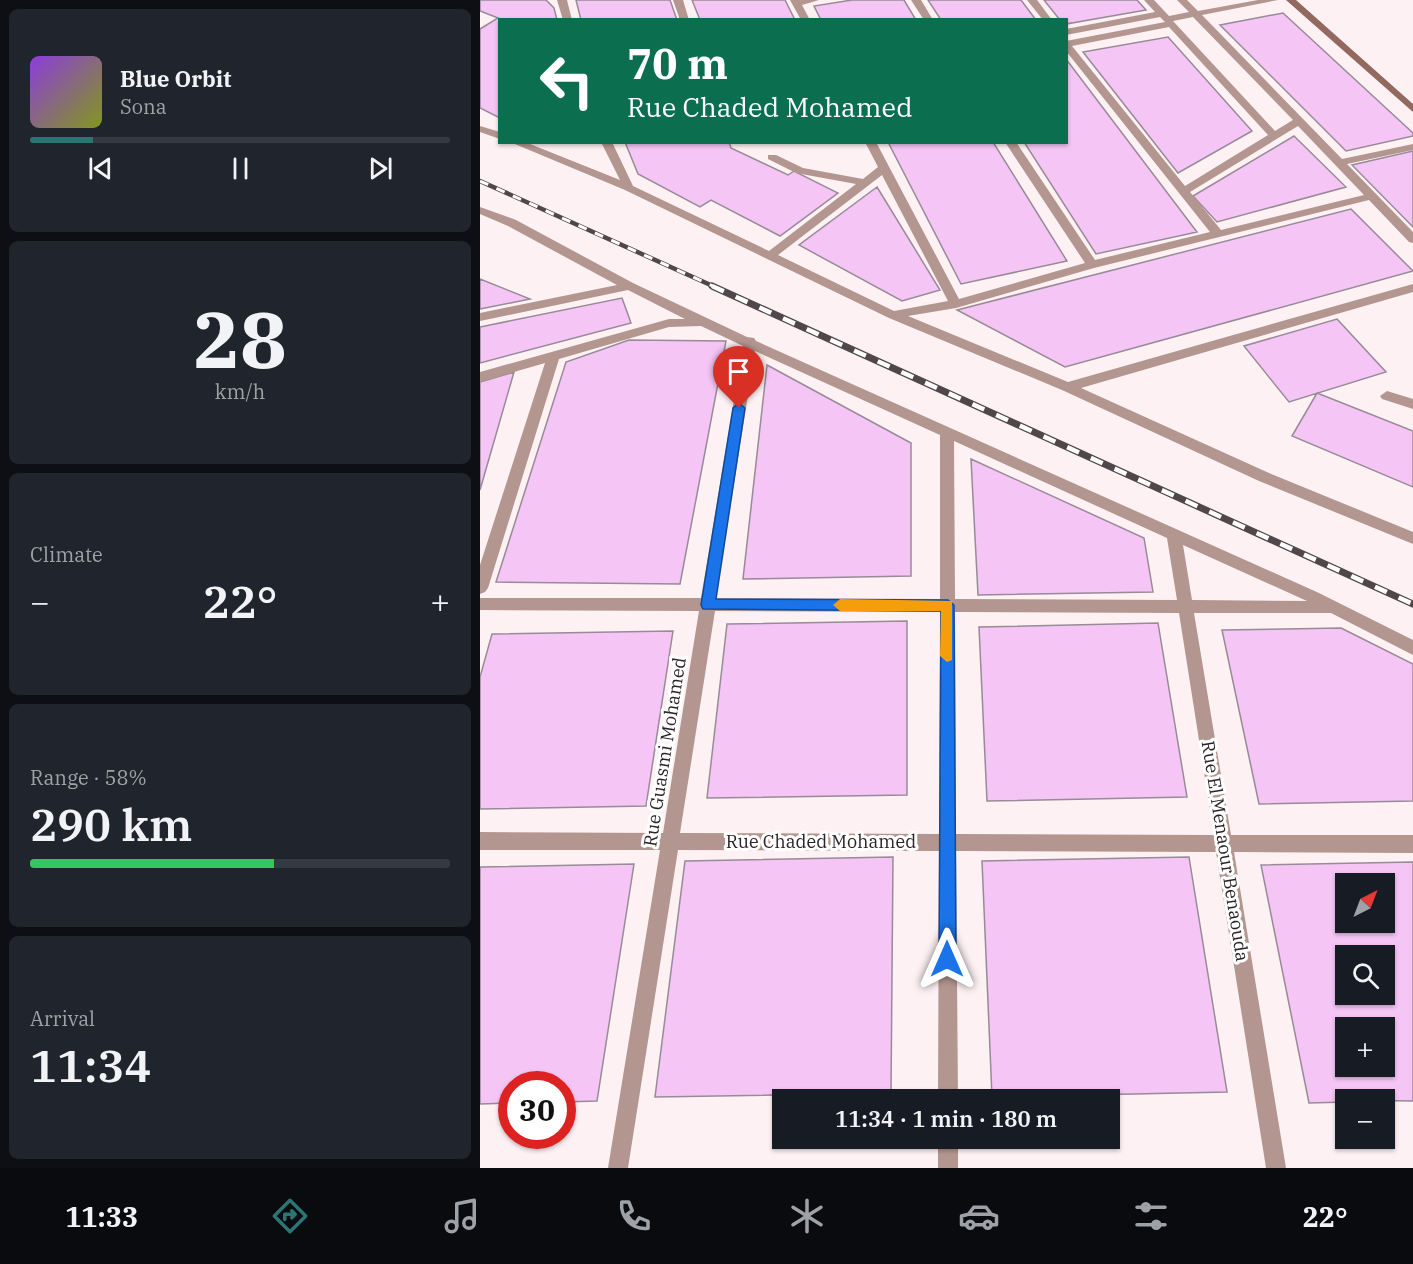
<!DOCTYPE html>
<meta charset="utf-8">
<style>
body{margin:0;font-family:"IBM Plex Serif",serif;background:#20242c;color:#f1f3f6;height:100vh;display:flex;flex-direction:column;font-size:22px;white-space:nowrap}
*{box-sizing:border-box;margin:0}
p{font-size:20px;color:#9ea1a6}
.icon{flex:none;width:33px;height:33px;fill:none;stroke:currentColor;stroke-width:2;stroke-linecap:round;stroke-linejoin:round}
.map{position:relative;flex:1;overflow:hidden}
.details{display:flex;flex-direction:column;gap:9px;padding:9px;background:#0d0f14;width:480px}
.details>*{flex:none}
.top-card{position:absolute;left:18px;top:18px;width:570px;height:126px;border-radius:0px;box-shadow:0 2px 4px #0004;background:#0b6e4f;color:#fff;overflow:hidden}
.needle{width:39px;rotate:42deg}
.fabs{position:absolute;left:855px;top:873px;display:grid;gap:12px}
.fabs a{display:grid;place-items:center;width:60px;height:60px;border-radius:0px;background:#171b24;box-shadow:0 2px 4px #0004;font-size:30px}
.speed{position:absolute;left:18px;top:1071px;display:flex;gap:12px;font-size:30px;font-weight:700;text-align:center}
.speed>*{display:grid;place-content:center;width:78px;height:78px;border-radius:50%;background:#171b24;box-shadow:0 2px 4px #0004;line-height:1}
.speed .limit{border:9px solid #d22;background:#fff;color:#111}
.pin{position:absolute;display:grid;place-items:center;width:51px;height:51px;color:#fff;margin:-62px -26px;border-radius:50% 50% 50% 0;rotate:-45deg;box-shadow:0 0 6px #0007}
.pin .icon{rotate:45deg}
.me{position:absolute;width:66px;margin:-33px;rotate:0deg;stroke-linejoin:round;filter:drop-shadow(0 0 4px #0008)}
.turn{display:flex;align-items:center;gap:21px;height:126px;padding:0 30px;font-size:27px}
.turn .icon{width:78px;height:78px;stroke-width:2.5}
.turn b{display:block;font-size:42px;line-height:51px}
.big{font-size:45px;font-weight:600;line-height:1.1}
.details .widget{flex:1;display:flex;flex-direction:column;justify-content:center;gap:9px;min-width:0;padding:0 21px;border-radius:9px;background:#20242c}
.details .dial{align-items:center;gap:0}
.dial b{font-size:78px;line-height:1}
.song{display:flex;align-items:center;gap:18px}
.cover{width:72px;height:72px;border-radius:9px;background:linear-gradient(135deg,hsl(270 70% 55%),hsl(70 70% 35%))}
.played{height:6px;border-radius:3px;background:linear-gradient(90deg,#2b7574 15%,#363941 15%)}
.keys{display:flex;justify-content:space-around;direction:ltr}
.heat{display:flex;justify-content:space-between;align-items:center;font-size:33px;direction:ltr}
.charge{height:9px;border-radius:4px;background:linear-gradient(90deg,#34c759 58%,#363941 0)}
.trip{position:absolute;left:292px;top:1089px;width:348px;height:60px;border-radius:0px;background:#171b24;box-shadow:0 2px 4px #0004;font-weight:600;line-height:60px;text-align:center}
.tabs{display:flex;height:96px;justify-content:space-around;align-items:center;background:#090b0e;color:#9ea1a6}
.tabs .icon{width:42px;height:42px}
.tabs .active{color:#2b7574}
.tabs b{font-size:27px;color:#f1f3f6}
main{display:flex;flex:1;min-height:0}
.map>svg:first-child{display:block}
</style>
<main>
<section class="details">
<div class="widget">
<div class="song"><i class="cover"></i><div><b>Blue Orbit</b><p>Sona</p></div></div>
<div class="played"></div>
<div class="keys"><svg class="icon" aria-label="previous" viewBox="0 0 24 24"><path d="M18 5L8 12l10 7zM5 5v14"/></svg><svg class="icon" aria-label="pause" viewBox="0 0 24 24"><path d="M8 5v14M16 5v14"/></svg><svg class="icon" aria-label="next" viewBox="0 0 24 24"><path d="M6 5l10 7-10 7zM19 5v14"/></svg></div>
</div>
<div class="widget dial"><b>28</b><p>km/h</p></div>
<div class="widget"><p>Climate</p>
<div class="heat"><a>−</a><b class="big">22°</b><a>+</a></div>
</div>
<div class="widget"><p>Range · 58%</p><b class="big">290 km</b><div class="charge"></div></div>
<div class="widget"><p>Arrival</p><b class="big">11:34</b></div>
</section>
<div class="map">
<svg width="933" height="1168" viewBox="0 0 933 1168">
<rect width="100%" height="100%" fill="#fdf1f4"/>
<path fill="#f5c5f5" stroke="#978b97" stroke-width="1.5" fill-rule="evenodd" d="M0 0H66L74 8 77 20H20V118L0 108V29L18 18 0 11Z
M96 0H190L197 20H101Z
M212 0H305L315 20H220Z
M372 0H424L436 20H341L334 6Z
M448 0H541L556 20H461Z
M564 0H657L666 10 586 24V20H580Z
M803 13 933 133V136L866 151 740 25Z
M688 37 772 131 698 173 603 52Z
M586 59 717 232 616 254 544 142H586Z
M814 136 866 187 737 222 713 196Z
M145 142H249L251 148 308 175 314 171 358 193 300 236 231 200 220 207 158 174Z
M408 142H513L587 261 481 284Z
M933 151V227L872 165Z
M397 187 460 290 422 301 319 245Z
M871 209 933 271 585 367 477 310Z
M0 279 50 299 0 309Z
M142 298 151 323 0 363V327Z
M857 319 906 372 809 402 764 346Z
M149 340 246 341 200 584 16 582 86 362Z
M287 365 431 443V576L263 579Z
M34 372 0 490V382Z
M837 393 933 431V487L812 436Z
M491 459 664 538 673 592 498 595Z
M427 621V795L227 798 247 624Z
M678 623 707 797 507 801 499 627Z
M861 628 933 664V801L779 804 742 630Z
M193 631 166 806 0 809V677L12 634Z
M413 857 411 1093 175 1097 205 861Z
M709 857 747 1092 512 1097 502 861Z
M933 862V1101L866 1100V1102L829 1103 781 865ZM866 884H904V922H866ZM866 956H904V994H866ZM866 1028H904V1066H866Z
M154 864 117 1101 82 1102V1084H32V1103L0 1104V867Z"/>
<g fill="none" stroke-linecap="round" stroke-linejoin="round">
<path fill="#b3968f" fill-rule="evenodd" d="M907 391 933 399V409L902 399 900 396Z"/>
<path fill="#b3968f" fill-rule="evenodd" d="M77 0H87L92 20H83Z
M193 0H203L209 20H200Z
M310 0H339L322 5 330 20H321Z
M431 0H441L453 20H444Z
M547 0H557L572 20H563Z
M664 0H674L689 16 709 12 697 0H707L718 11 778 0H798L722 15 862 159 933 144V150L867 164 933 232V243L929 242 889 200 614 268 476 308 428 316 588 382 933 284V292L601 388 789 473 933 532V544L779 481 582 390 409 318 145 190 30 142H45L140 180 121 142H132L153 186 289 251 376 184 316 173 288 159V155H296L323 168 383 179 398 167 385 142H396L479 299 605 263 525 142H536L615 260 730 232 586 51V41L685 22 680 17 586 35V29L675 12ZM713 17 813 120 795 131 693 21ZM689 27 788 135 705 186 592 46ZM818 126 884 195 741 230 710 192ZM402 175 468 301 414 311 298 255Z
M0 126 20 132V139L0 132Z
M0 207 36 220 153 283 267 337 274 338 276 341 839 593 933 640V655L851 613H714L751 835H933V853L754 852 806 1168H786L736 852 476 851 478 1100H458L459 851 198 850 148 1168H128L180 850H0V832L183 833 219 611 0 610V598H221L263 346 221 326 189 327 79 359 8 588 5 592 0 594V565L65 363 0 382V372L189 319H205L148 290 0 321V313L137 285 28 226 0 214ZM275 351 460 435V599L236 598ZM474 441 687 538 697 600 475 599ZM703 545 827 601 712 600ZM235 611 460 612 459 834 200 833ZM475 612 699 613 734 835 476 834Z
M458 1138H478V1168H458Z"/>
<path fill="#92685f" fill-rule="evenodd" d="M806 0H816L933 104V112Z"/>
<g stroke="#4f4749" stroke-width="4.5">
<path id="rail-far1" d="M0 181 235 287"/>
</g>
<g stroke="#4f4749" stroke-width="7">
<path id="rail" d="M232 286 933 604"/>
</g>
<use href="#rail-far1" stroke="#fff" stroke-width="3" stroke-dasharray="9" stroke-linecap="butt"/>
<use href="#rail" stroke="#fff" stroke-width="4.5" stroke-dasharray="13" stroke-linecap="butt"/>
</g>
<path fill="#1a73e8" stroke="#114b97" stroke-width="1.5" d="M259 403 265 408 236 599 468 600 474 605 476 959 473 965 467 968 461 965 459 959 461 611 223 609 221 605 253 408Z"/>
<path fill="#f59e0b" d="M360 599 472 601V660L467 662 460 656 461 611H360L353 605Z"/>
<g text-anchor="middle" stroke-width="6" stroke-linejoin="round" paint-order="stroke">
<g font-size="18" fill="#2b2426" stroke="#fff">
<text transform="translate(185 752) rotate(-81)" y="6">Rue Guasmi Mohamed</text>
<text x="341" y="848">Rue Chaded Mohamed</text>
<text transform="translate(745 851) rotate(81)" y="6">Rue El Menaour Benaouda</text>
</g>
</g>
</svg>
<div class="fabs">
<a><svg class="needle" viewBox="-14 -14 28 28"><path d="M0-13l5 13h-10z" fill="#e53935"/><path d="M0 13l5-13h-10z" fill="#9ea1a6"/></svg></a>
<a><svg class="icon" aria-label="search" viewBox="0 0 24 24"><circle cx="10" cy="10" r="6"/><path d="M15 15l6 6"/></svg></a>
<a>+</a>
<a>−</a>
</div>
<div class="speed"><div class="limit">30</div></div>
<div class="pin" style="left:259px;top:408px;background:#d93025"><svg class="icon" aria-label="arrive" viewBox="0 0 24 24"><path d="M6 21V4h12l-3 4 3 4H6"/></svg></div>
<svg class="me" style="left:467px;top:959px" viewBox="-20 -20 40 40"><path d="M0-17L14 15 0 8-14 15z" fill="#1a73e8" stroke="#fff" stroke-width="4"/></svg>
<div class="trip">11:34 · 1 min · 180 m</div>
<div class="top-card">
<div class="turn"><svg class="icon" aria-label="left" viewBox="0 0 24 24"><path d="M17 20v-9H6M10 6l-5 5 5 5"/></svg><div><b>70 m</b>Rue Chaded Mohamed</div></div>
</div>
</div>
</main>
<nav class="tabs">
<b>11:33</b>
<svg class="icon active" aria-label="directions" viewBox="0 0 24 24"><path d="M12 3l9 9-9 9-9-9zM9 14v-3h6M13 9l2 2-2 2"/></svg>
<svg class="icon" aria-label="music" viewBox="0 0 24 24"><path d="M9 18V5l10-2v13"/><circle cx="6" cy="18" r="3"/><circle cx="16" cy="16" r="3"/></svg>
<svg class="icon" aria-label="phone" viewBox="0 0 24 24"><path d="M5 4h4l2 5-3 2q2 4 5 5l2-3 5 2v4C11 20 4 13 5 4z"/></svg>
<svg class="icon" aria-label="climate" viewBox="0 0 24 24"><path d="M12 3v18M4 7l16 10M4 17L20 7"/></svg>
<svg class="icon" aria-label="car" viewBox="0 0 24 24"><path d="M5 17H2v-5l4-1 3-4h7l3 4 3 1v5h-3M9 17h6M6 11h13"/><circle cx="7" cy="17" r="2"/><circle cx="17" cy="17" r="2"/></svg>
<svg class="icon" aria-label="filters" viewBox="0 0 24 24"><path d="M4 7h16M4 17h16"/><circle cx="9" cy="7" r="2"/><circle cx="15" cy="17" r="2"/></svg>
<b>22°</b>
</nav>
